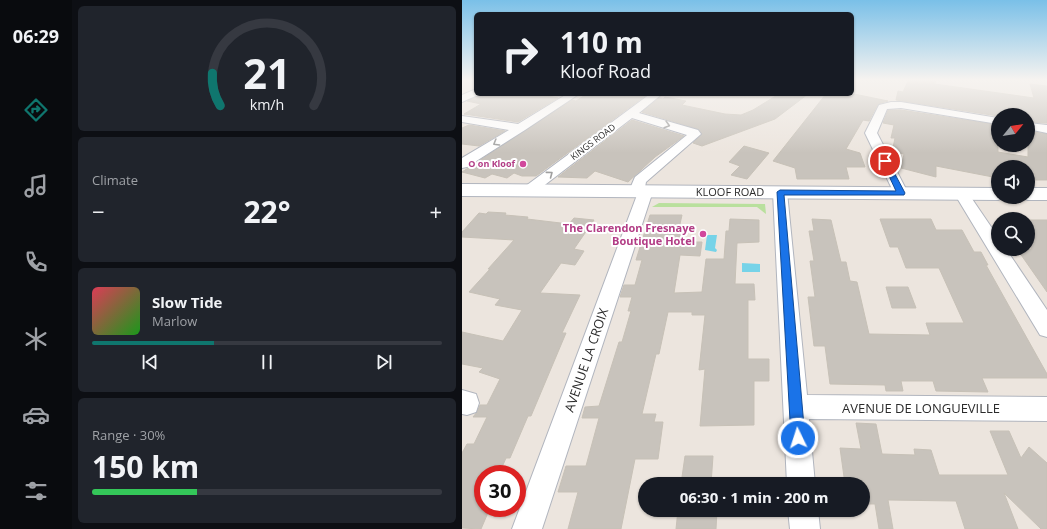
<!DOCTYPE html>
<meta charset="utf-8">
<style>
body{margin:0;font-family:"Open Sans",sans-serif;background:#20242c;color:#f1f3f6;height:100vh;display:flex;flex-direction:column;font-size:15px;white-space:nowrap}
*{box-sizing:border-box;margin:0}
p{font-size:13px;color:#9ea1a6}
.icon{flex:none;width:22px;height:22px;fill:none;stroke:currentColor;stroke-width:2;stroke-linecap:round;stroke-linejoin:round}
.map{position:relative;flex:1;overflow:hidden}
.sheet{display:flex;flex-direction:column;gap:6px;padding:6px;background:#0d0f14;width:390px}
.sheet>*{flex:none}
.banner{position:absolute;left:12px;top:12px;width:380px;height:84px;border-radius:6px;box-shadow:0 1px 3px #0004;background:#171b24;color:#f1f3f6;overflow:hidden}
.needle{width:26px;rotate:60deg}
.fabs{position:absolute;left:529px;top:108px;display:grid;gap:8px}
.fabs a{display:grid;place-items:center;width:44px;height:44px;border-radius:50%;background:#171b24;box-shadow:0 1px 3px #0004;font-size:20px}
.speed{position:absolute;left:12px;top:465px;display:flex;gap:8px;font-size:20px;font-weight:700;text-align:center}
.speed>*{display:grid;place-content:center;width:52px;height:52px;border-radius:50%;background:#171b24;box-shadow:0 1px 3px #0004;line-height:1}
.speed .limit{border:6px solid #d22;background:#fff;color:#111}
.pin{position:absolute;display:grid;place-items:center;width:34px;height:34px;color:#fff;margin:-17px;border:2px solid #fff;border-radius:50%;box-shadow:0 1px 4px #0007}
.me{position:absolute;width:44px;margin:-22px;rotate:356deg;stroke-linejoin:round;filter:drop-shadow(0 0 3px #0008)}
.turn{display:flex;align-items:center;gap:14px;height:84px;padding:0 20px;font-size:18px}
.turn .icon{width:52px;height:52px;stroke-width:2.5}
.turn b{display:block;font-size:28px;line-height:34px}
.big{font-size:30px;font-weight:700;line-height:1.1}
.sheet .tile{flex:1;display:flex;flex-direction:column;justify-content:center;gap:6px;min-width:0;padding:0 14px;border-radius:6px;background:#20242c}
.sheet .dial{align-items:center;gap:0}
.dial svg{height:104px;overflow:visible;fill:none;stroke:#363941;stroke-width:7;stroke-linecap:round;text-anchor:middle}
.dial text{fill:#f1f3f6;stroke:none}
.song{display:flex;align-items:center;gap:12px}
.cover{width:48px;height:48px;border-radius:6px;background:linear-gradient(135deg,hsl(350 70% 55%),hsl(120 70% 35%))}
.played{height:4px;border-radius:2px;background:linear-gradient(90deg,#0f766e 35%,#363941 35%)}
.keys{display:flex;justify-content:space-around;direction:ltr}
.heat{display:flex;justify-content:space-between;align-items:center;font-size:22px;direction:ltr}
.charge{height:6px;border-radius:3px;background:linear-gradient(90deg,#34c759 30%,#363941 0)}
.trip{position:absolute;left:176px;top:477px;width:232px;height:40px;border-radius:20px;background:#171b24;box-shadow:0 1px 3px #0004;font-weight:700;line-height:40px;text-align:center}
main{display:flex;flex:1;min-height:0}
.menu{display:flex;flex-direction:column;width:72px;justify-content:space-around;align-items:center;background:#090b0e;color:#9ea1a6}
.menu .icon{width:28px;height:28px}
.menu .current{color:#0f766e}
.menu b{font-size:18px;color:#f1f3f6}
.map>svg:first-child{display:block}
</style>
<main>
<nav class="menu">
<b>06:29</b>
<svg class="icon current" aria-label="directions" viewBox="0 0 24 24"><path d="M12 3l9 9-9 9-9-9zM9 14v-3h6M13 9l2 2-2 2"/></svg>
<svg class="icon" aria-label="music" viewBox="0 0 24 24"><path d="M9 18V5l10-2v13"/><circle cx="6" cy="18" r="3"/><circle cx="16" cy="16" r="3"/></svg>
<svg class="icon" aria-label="phone" viewBox="0 0 24 24"><path d="M5 4h4l2 5-3 2q2 4 5 5l2-3 5 2v4C11 20 4 13 5 4z"/></svg>
<svg class="icon" aria-label="climate" viewBox="0 0 24 24"><path d="M12 3v18M4 7l16 10M4 17L20 7"/></svg>
<svg class="icon" aria-label="car" viewBox="0 0 24 24"><path d="M5 17H2v-5l4-1 3-4h7l3 4 3 1v5h-3M9 17h6M6 11h13"/><circle cx="7" cy="17" r="2"/><circle cx="17" cy="17" r="2"/></svg>
<svg class="icon" aria-label="filters" viewBox="0 0 24 24"><path d="M4 7h16M4 17h16"/><circle cx="9" cy="7" r="2"/><circle cx="15" cy="17" r="2"/></svg>
</nav>
<section class="sheet">
<div class="tile dial"><svg viewBox="0 0 100 80">
<path d="M14 69A42 42 0 1 1 86 69"/>
<path d="M14 69A42 42 0 0 1 8 44" stroke="#0f766e"/>
<text x="50" y="56" font-size="32" font-weight="700">21</text>
<text x="50" y="72" font-size="11">km/h</text>
</svg></div>
<div class="tile"><p>Climate</p>
<div class="heat"><a>−</a><b class="big">22°</b><a>+</a></div>
</div>
<div class="tile">
<div class="song"><i class="cover"></i><div><b>Slow Tide</b><p>Marlow</p></div></div>
<div class="played"></div>
<div class="keys"><svg class="icon" aria-label="previous" viewBox="0 0 24 24"><path d="M18 5L8 12l10 7zM5 5v14"/></svg><svg class="icon" aria-label="pause" viewBox="0 0 24 24"><path d="M8 5v14M16 5v14"/></svg><svg class="icon" aria-label="next" viewBox="0 0 24 24"><path d="M6 5l10 7-10 7zM19 5v14"/></svg></div>
</div>
<div class="tile"><p>Range · 30%</p><b class="big">150 km</b><div class="charge"></div></div>
</section>
<div class="map">
<svg width="585" height="529" viewBox="0 0 585 529">
<rect width="100%" height="100%" fill="#ece5de"/>
<path fill="#b9e09d" d="M197 203 303 204 304 214 295 207H190Z"/>
<path fill="#76d3e8" d="M245 235H255L253 248 255 250 254 252 243 250Z
M280 263 298 264V272H280Z"/>
<path fill="#c8c3bc" stroke="#c7c1b7" d="M447 79H474L473 84 572 98 568 84 585 86V123L566 122V115H536V116L434 100 436 91 441 92Z
M19 94H75L96 98 56 122 2 114 19 104 5 101Z
M125 94H174L183 96 74 176H60L52 173 45 178 30 174 23 178 0 172 110 100 114 101Z
M317 94H346L313 119 240 146 231 143 240 134 236 129 180 112 197 98 201 99 203 97 224 101 220 105 263 114 279 115 291 110Z
M364 94H392L426 101 416 104 407 121 401 120 384 149 398 153 403 167H384L387 179H335L333 168 311 161Z
M426 110H439L536 125V152L566 157V131L585 134V180H566V167H536V178L474 166V177L439 168 442 154 430 152 433 138H429L432 125 421 123Z
M170 120 222 136 193 157 166 182 133 171 125 178 96 177Z
M7 125 43 131 17 146 0 144V128Z
M282 146 307 153 285 179 269 175 278 166 267 162Z
M26 212 44 213 43 215 66 217 65 219 107 224 112 218 132 220 112 249 122 251 113 265 99 263 78 293 118 295 100 333H104L69 416H66L48 458H44L37 474H21V508H28L19 529 0 528V453L5 444H12L25 417H11L15 412 18 405H25L38 379 17 372 21 368 0 364V332L41 341 60 310 33 305 38 299 7 292 28 269H26L52 240 0 237V232L17 213 24 214Z
M188 215H220L216 233H220L218 242H240L238 256 218 255 212 293 240 292 244 259H262L264 231H267L268 219 297 220V242L275 243 273 284H292L293 300H286V359H307V381H292V425L238 426 243 369 237 370 243 315H230V312H206L197 354H194L180 414H194L192 422H201L196 459H173L159 529H106L116 492H96L104 466H124L137 418H120L123 407 137 406 157 342H160L169 311H166L170 297H158L162 285H173L180 260H174Z
M350 219 369 220 379 262H384L388 281 395 282 407 334 468 335 464 323H502L477 268H444L436 247H428L418 219H469L474 230H500L512 252H519L526 265H524L585 374V378H520L526 392 474 391 471 381H439L441 391H424L423 385 368 384 363 346H352L346 297H353L348 261H352L347 231H352Z
M566 220H585V292L555 249H570L566 244Z
M424 287H446L454 308H430Z
M394 423 414 424 420 454 453 455 452 449 469 450 477 475H546L528 431H547L559 458 567 447 585 463V529H579L542 493 556 529H503L494 501 426 500 431 529H417L413 504H401V484H383L378 448 399 449Z
M223 456H251L249 484H219Z
M216 510H255L254 529H214Z"/>
<g fill="none" stroke-linecap="round" stroke-linejoin="round">
<g stroke="#b1b5be" stroke-width="2">
<path id="street" d="M14 89V94H18L0 102V95Z
M105 94H117L63 130 5 167 0 168V158L47 130 0 122V116L56 124Z
M188 94H200L177 113 236 130 239 134 184 182 183 187 189 188 191 191 80 529H50L175 195 169 194 167 191 173 177 225 135 170 118 71 194 66 196 61 194 59 191 61 188Z
M429 102H439L536 118V124L439 108 425 109 415 133 446 193 444 196 439 198 434 196 432 193 403 133 417 105Z
M566 123 585 125V133L566 129Z
M318 187 323 189 325 192 345 395 585 397V421L347 419 353 484H325L311 192 313 189Z
M499 188 504 190 536 237V249H544L585 310V337L578 335 492 193 494 190Z
M0 390 14 394 17 403 14 412 5 415 0 414Z
M326 510H356L358 529H328Z"/>
</g>
<g stroke="#b1b5be" stroke-width="2">
<path id="secondary" d="M0 184 536 188V197H543L536 200 0 196Z
M566 188H585V200H566L560 198 559 197H566Z"/>
</g>
<use href="#street" fill="#fff" fill-rule="evenodd"/>
<use href="#secondary" fill="#fff" fill-rule="evenodd"/>
</g>
<defs><path id="oneway-chevron" d="M-2-3.5L2.5 0L-2 3.5" fill="none" stroke-width="1.6" stroke-linecap="round" stroke-linejoin="round"/></defs>
<g stroke="#a0a0a0">
<use href="#oneway-chevron" transform="translate(205 125) rotate(16)"/>
<use href="#oneway-chevron" transform="translate(34 143) rotate(149)"/>
<use href="#oneway-chevron" transform="translate(88 174) rotate(-37)"/>
</g>
<linearGradient id="sky" x2="0" y2="1"><stop stop-color="#7ac0e8"/><stop offset="0.52" stop-color="#f6f3f0"/><stop offset="1" stop-color="#f6f3f0" stop-opacity="0"/></linearGradient>
<rect width="585" height="153" fill="url(#sky)"/>
<path fill="#1a73e8" stroke="#114b97" d="M421 160 426 161 443 193 442 195H322L343 438 341 443 336 445 331 443 329 438 315 192 318 190 434 191 420 161Z"/>
<g fill="#d1479c" stroke="#fff" stroke-width="1.5">
<circle cx="61" cy="164" r="4"/>
<circle cx="241" cy="234" r="4"/>
</g>
<g text-anchor="middle" stroke-width="4" stroke-linejoin="round" paint-order="stroke">
<g font-size="9" fill="#2b2b2b" stroke="#fff">
<text transform="translate(131 142) rotate(-37)" y="3">KINGS ROAD</text>
</g>
<g font-size="9" font-weight="bold" fill="#b23c85" stroke="#fff" text-anchor="end">
<text x="53" y="167">O on Kloof</text>
</g>
<g font-size="11" fill="#2b2b2b" stroke="#fff">
<text x="268" y="196">KLOOF ROAD</text>
</g>
<g font-size="11" font-weight="bold" fill="#b23c85" stroke="#fff" text-anchor="end">
<text x="233" y="232">The Clarendon Fresnaye<tspan x="233" dy="13">Boutique Hotel</tspan></text>
</g>
<g font-size="13" fill="#2b2b2b" stroke="#fff">
<text transform="translate(124 360) rotate(-71)" y="5">AVENUE LA CROIX</text>
<text x="459" y="413">AVENUE DE LONGUEVILLE</text>
</g>
</g>
</svg>
<div class="fabs">
<a><svg class="needle" viewBox="-14 -14 28 28"><path d="M0-13l5 13h-10z" fill="#e53935"/><path d="M0 13l5-13h-10z" fill="#9ea1a6"/></svg></a>
<a><svg class="icon" aria-label="sound" viewBox="0 0 24 24"><path d="M4 9h4l5-4v14l-5-4H4zM17 9q2 3 0 6"/></svg></a>
<a><svg class="icon" aria-label="search" viewBox="0 0 24 24"><circle cx="10" cy="10" r="6"/><path d="M15 15l6 6"/></svg></a>
</div>
<div class="speed"><div class="limit">30</div></div>
<div class="pin" style="left:423px;top:161px;background:#d93025"><svg class="icon" aria-label="arrive" viewBox="0 0 24 24"><path d="M6 21V4h12l-3 4 3 4H6"/></svg></div>
<svg class="me" style="left:336px;top:438px" viewBox="-20 -20 40 40"><circle r="17" fill="#1a73e8" stroke="#fff" stroke-width="3"/><path d="M0-11L8 9 0 5-8 9z" fill="#fff"/></svg>
<div class="trip">06:30 · 1 min · 200 m</div>
<div class="banner">
<div class="turn"><svg class="icon" aria-label="right" viewBox="0 0 24 24"><path d="M7 20v-9h11M14 6l5 5-5 5"/></svg><div><b>110 m</b>Kloof Road</div></div>
</div>
</div>
</main>
